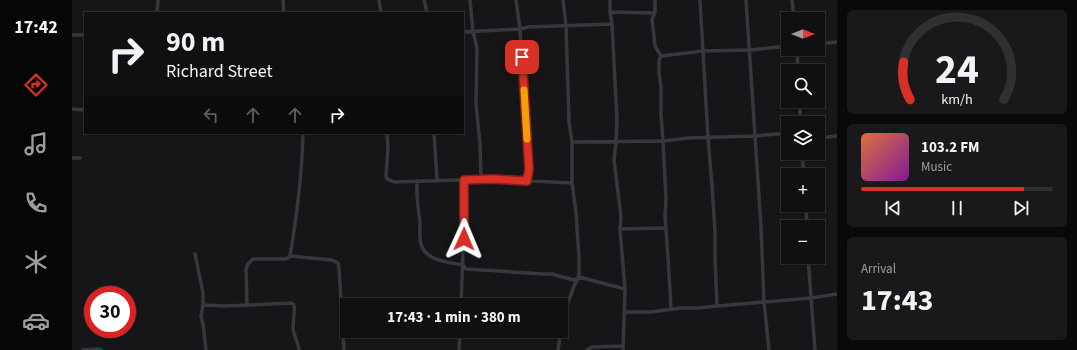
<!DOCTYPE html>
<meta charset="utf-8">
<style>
body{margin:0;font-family:"Source Sans 3",sans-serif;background:#19191b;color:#f1f3f6;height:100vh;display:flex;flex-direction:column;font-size:15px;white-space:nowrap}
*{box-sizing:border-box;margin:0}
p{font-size:13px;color:#9c9d9f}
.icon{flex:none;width:22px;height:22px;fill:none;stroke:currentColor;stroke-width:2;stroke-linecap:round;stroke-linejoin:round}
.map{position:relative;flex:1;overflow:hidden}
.sheet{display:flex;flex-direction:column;gap:10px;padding:10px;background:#09090a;width:240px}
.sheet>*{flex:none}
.banner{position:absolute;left:12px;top:12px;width:380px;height:122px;border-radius:0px;box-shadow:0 1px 3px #0004,0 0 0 1px #303032;background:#101012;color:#f1f3f6;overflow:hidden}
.needle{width:26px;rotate:90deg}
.tools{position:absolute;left:709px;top:12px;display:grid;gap:8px}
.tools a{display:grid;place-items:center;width:44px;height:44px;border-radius:0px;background:#101012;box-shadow:0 1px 3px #0004,0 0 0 1px #303032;font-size:20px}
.speed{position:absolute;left:12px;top:286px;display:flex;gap:8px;font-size:20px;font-weight:700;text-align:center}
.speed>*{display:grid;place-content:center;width:52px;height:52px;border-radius:50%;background:#101012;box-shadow:0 1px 3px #0004,0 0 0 1px #303032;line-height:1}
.speed .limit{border:6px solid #d22;background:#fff;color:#111}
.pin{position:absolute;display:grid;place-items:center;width:34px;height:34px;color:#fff;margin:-17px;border-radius:8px;box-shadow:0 2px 6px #0006}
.me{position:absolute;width:44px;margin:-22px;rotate:1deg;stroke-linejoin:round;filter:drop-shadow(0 0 3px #0008)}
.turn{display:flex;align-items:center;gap:14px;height:84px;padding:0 16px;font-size:18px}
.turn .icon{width:52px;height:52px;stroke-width:2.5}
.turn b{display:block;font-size:28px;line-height:34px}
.lanes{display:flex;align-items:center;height:38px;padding:0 16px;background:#0003;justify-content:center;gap:20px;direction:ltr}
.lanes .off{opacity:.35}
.big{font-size:30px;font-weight:700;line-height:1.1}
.sheet .widget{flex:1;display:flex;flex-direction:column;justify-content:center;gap:6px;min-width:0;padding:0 14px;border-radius:6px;background:#19191b}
.sheet .dial{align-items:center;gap:0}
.dial svg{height:104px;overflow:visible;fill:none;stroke:#303032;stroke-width:7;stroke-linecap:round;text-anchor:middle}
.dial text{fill:#f1f3f6;stroke:none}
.song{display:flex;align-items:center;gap:12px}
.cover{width:48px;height:48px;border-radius:6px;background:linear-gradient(135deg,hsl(20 70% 55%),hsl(290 70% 35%))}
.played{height:4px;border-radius:2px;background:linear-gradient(90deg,#d93025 85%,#303032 85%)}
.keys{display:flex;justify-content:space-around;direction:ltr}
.trip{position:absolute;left:268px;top:298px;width:228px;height:40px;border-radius:0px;background:#101012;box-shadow:0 1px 3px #0004,0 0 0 1px #303032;font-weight:700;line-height:40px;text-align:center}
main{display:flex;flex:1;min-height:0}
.menu{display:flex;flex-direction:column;width:72px;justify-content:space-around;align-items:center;background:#060607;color:#9c9d9f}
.menu .icon{width:28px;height:28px}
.menu .on{color:#d93025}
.menu b{font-size:18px;color:#f1f3f6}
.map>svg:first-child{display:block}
</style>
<main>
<nav class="menu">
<b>17:42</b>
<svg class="icon on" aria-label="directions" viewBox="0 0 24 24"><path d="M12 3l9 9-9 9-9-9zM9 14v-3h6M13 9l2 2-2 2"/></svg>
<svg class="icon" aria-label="music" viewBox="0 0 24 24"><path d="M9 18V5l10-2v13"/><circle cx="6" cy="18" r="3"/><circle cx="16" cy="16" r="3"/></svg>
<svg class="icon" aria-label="phone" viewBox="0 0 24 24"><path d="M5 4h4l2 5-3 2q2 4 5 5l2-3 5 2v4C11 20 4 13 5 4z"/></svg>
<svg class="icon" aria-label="climate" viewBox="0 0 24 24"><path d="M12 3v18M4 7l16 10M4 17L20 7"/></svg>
<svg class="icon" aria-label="car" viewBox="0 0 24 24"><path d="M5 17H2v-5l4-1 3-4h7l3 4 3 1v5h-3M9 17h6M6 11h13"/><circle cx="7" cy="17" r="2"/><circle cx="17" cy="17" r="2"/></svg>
</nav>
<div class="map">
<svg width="765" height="350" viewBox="0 0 765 350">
<rect width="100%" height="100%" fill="#161618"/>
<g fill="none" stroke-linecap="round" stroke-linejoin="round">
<path stroke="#37383d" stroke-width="3.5" d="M211 0 212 13
M307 0 309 13
M352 0 355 13
M398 0 401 31 405 48 404 104 408 143 409 180
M444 0 448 29 450 71 454 120V130L457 169 455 181
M491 0 494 26 497 122 500 142 591 141 589 115V87L587 74V60L589 56 583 46 582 36 580 19 583 13V0
M538 0V12L540 24 545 120 544 142 542 160 549 217 548 229 553 289 551 350
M628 0 636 138 640 185 643 232V260L645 306 739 298 765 294
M674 0 689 227 692 302 697 350
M720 0 722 19
M538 12 583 13
M85 13 86 0
M391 32 448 29 456 27 540 24
M0 35H13
M746 44 765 42
M725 49 726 71
M589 56 631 51 678 50 716 46
M728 101V123
M0 109 13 110
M315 133 316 148 314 176 315 179 322 182 421 179 500 183
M362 133 365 180
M746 138 765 136
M730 153 732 175
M0 158H8
M345 181C344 196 346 207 348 222 348 229 347 237 349 244 353 261 377 262 391 265L394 269 471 274H480L502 280 507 277 553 289
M734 205 735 227
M548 229 594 228
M123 254 131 293V305L129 316 131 324 134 350
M218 256 260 260 266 263 267 268 272 350
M736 257 743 350
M131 305 154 306 220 303 222 305C223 312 221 320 221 328 222 336 226 342 227 350
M175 305 174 269 176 264 181 259H213L216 258 218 256C225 215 230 174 231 133
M389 305 391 252 392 180
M599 309 597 273 593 215 594 199 591 141 616 138 683 136 716 133
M552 312H579L609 308H626L645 306
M489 330 492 314 502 286 507 277V258L504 212 500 183V142
M11 350 26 349 29 350
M387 350 388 331
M486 350 489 331
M515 350 520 347 551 346"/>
</g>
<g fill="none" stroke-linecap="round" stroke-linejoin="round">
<g stroke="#8d1f18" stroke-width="10">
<path id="route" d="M392 239V180L421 179 455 181 457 169 450 57"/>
</g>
<use href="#route" stroke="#d93025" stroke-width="7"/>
<path stroke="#f59e0b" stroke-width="7" d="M452 90 455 139"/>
</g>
</svg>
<div class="tools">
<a><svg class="needle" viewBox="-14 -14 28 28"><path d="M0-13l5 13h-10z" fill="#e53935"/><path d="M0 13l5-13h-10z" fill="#9c9d9f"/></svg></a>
<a><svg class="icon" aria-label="search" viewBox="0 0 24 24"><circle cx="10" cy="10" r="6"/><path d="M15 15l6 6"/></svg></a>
<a><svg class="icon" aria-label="layers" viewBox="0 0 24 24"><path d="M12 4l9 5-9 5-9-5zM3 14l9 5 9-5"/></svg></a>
<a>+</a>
<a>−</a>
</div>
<div class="speed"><div class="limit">30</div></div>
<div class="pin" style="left:450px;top:57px;background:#d93025"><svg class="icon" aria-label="arrive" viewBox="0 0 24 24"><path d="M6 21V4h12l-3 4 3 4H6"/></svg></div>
<svg class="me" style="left:392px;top:239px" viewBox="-20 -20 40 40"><path d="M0-17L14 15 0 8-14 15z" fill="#d93025" stroke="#fff" stroke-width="4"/></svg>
<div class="trip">17:43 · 1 min · 380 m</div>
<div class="banner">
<div class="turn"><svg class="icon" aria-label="right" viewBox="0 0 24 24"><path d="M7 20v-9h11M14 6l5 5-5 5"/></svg><div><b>90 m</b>Richard Street</div></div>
<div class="lanes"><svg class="icon off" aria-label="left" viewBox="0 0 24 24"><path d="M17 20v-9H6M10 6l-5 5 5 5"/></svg><svg class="icon off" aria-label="ahead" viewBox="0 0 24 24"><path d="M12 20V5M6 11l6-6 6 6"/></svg><svg class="icon off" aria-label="ahead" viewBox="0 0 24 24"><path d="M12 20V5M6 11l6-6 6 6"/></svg><svg class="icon" aria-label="right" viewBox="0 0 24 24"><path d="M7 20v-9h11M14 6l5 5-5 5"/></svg></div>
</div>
</div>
<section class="sheet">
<div class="widget dial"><svg viewBox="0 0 100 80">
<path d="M14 69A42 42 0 1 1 86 69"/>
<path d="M14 69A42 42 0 0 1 9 40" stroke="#d93025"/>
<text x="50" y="56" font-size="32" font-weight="700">24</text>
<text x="50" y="72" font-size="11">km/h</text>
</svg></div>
<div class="widget">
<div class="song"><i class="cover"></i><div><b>103.2 FM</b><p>Music</p></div></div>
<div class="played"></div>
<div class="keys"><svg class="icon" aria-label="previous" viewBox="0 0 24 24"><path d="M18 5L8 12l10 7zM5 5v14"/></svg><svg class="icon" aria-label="pause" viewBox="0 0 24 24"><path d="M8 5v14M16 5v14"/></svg><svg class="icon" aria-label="next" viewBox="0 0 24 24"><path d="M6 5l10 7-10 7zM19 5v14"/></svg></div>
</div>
<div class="widget"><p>Arrival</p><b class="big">17:43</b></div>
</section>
</main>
